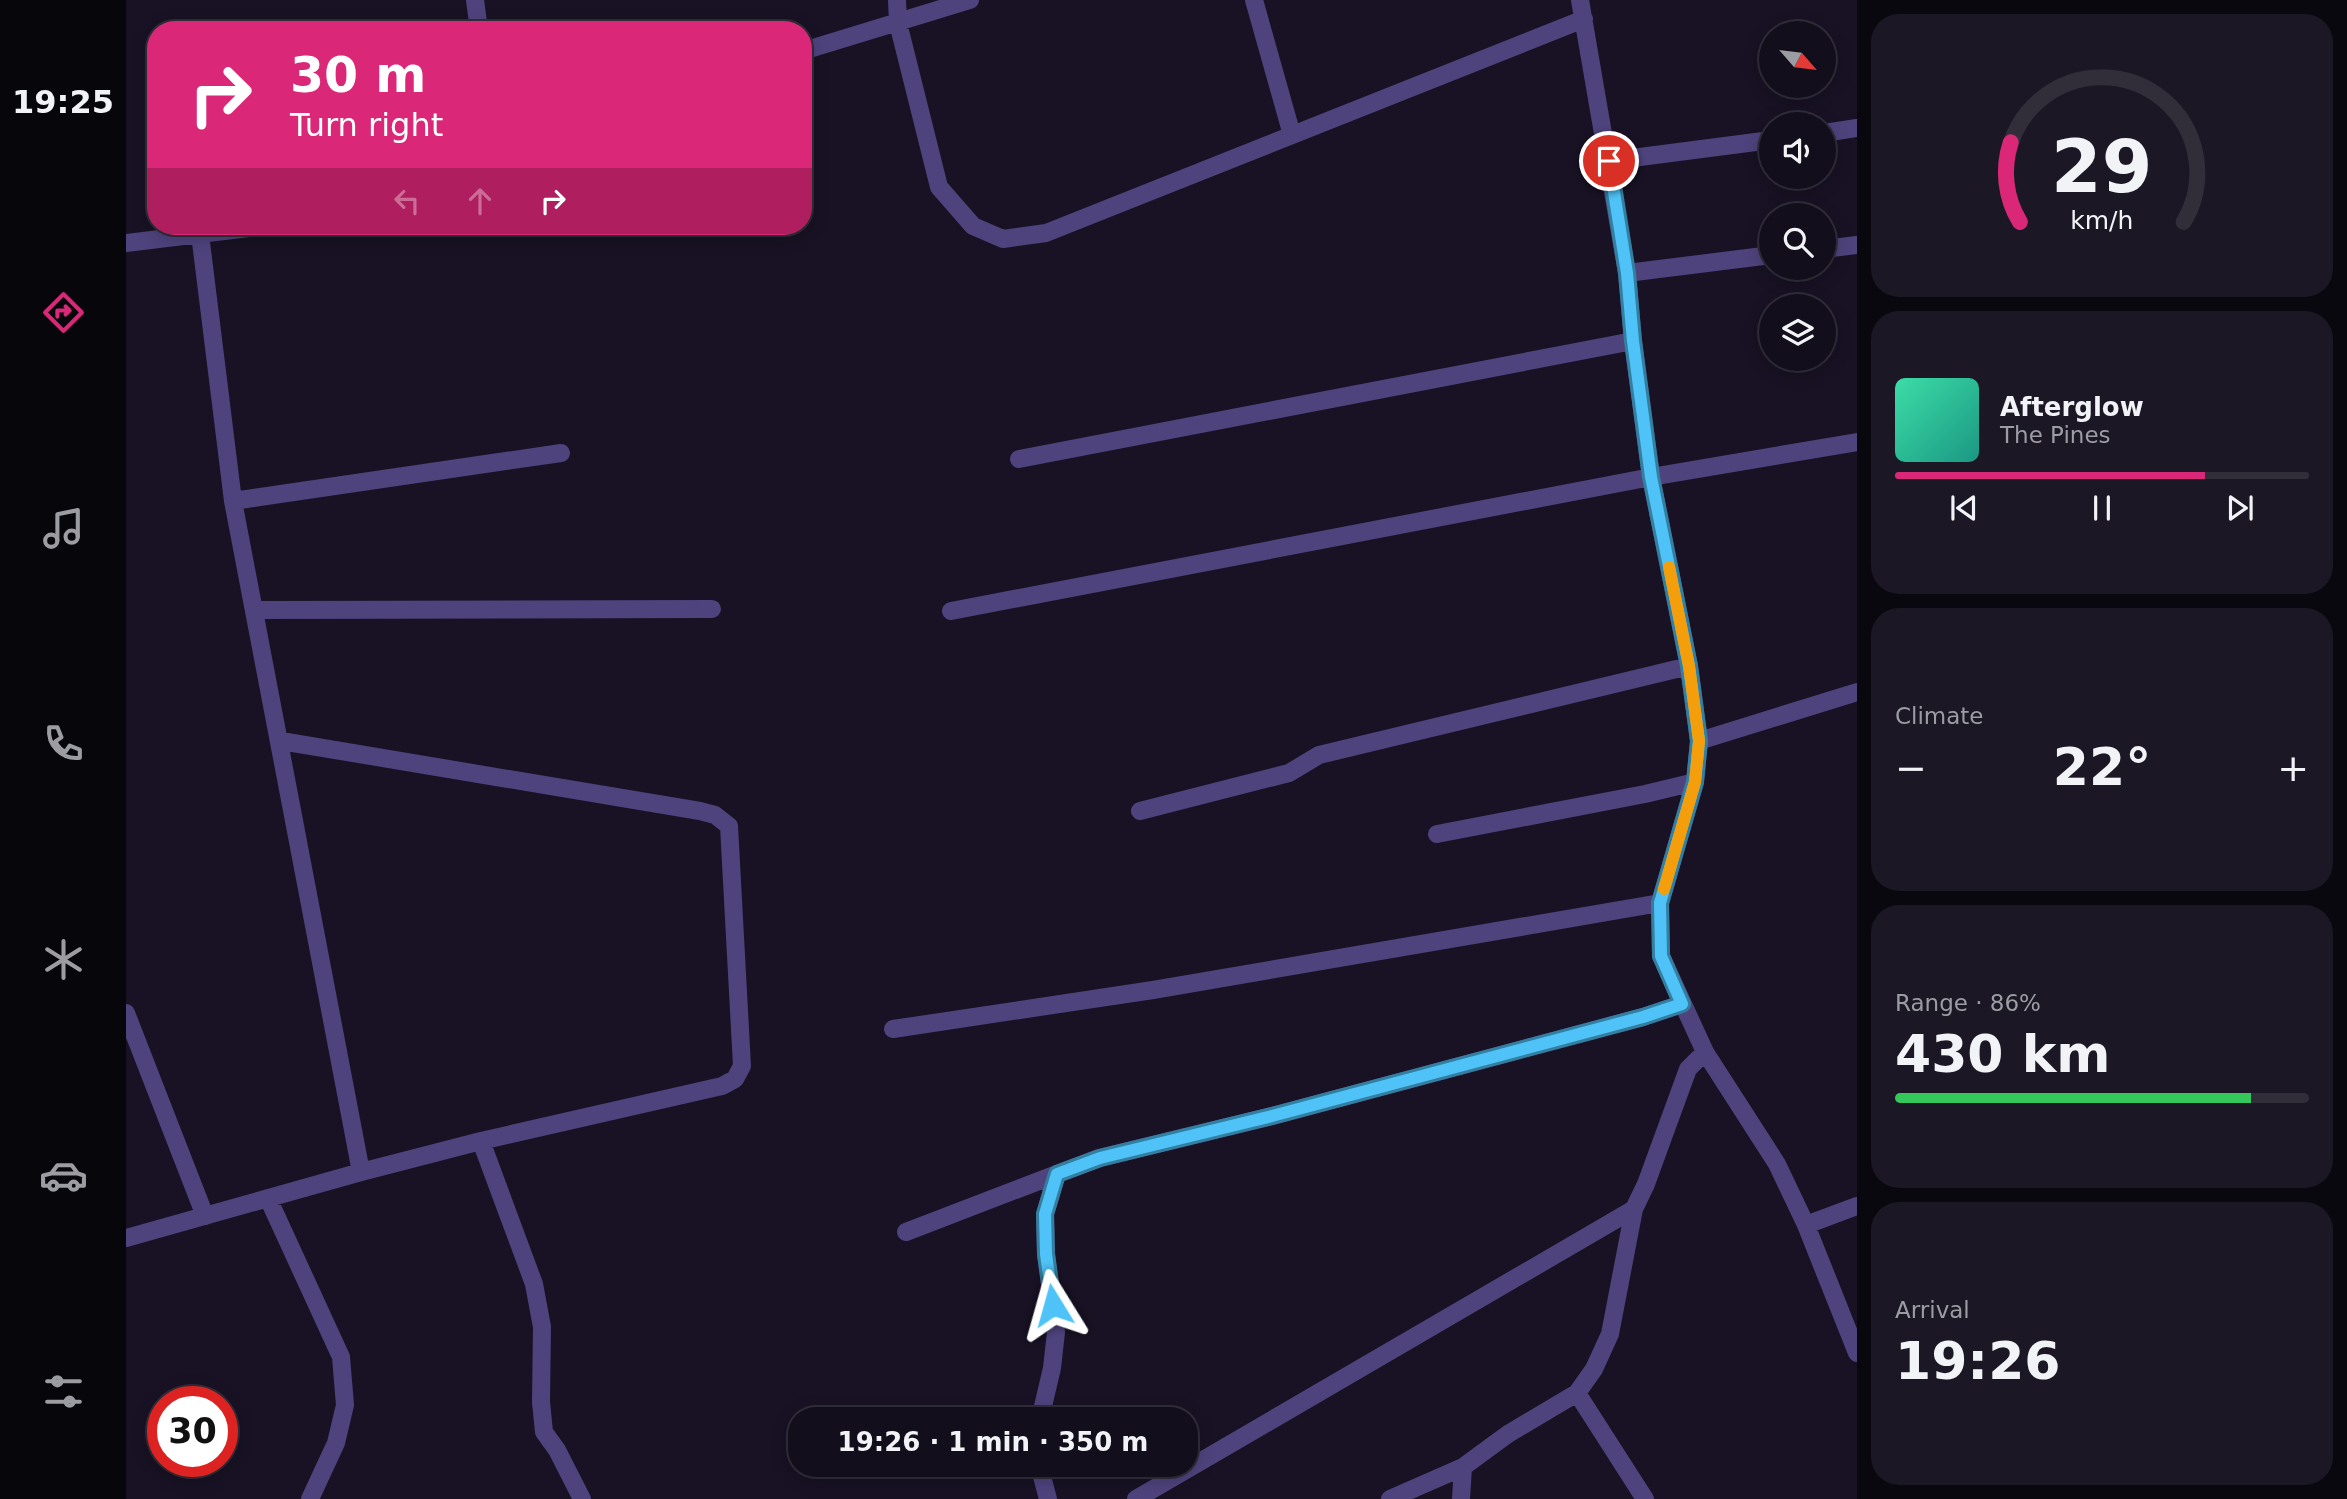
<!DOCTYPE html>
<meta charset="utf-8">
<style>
body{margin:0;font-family:"DejaVu Sans",sans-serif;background:#1b1724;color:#f1f3f6;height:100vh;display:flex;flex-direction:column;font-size:26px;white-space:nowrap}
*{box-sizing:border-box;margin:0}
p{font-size:23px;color:#9c9ca3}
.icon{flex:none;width:38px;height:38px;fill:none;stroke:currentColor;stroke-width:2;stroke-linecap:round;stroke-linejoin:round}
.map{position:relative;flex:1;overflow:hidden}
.drawer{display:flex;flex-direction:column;gap:14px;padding:14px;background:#0a080f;width:490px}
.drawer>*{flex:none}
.hud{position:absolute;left:21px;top:21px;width:665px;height:214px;border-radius:28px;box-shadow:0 4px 18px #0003,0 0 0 2px #312e3a;background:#db2777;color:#fff;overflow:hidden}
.needle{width:46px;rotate:118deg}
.fabs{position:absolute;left:1633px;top:21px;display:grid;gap:14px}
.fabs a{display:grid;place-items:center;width:77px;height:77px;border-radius:50%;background:#120e1b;box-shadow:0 4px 18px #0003,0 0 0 2px #312e3a;font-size:35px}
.speed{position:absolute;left:21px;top:1386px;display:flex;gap:14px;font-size:35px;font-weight:700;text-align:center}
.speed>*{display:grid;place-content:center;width:91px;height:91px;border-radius:50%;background:#120e1b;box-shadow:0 4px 18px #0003,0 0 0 2px #312e3a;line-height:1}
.speed .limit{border:10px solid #d22;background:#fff;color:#111}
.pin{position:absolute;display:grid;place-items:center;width:60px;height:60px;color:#fff;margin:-30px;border:4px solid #fff;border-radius:50%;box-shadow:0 2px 7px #0007}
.me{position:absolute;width:77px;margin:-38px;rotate:352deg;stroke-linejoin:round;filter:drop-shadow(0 0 5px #0008)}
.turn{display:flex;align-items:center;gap:24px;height:147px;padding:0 28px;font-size:32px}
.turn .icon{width:91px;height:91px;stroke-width:2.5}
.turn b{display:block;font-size:49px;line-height:60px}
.lanes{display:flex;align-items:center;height:66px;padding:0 28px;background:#0003;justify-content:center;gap:35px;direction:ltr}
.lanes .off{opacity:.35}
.big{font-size:52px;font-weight:700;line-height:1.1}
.drawer .tile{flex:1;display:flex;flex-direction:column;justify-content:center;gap:10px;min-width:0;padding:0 24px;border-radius:28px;background:#1b1724}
.drawer .dial{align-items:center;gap:0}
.dial svg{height:182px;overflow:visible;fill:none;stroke:#312e3a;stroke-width:7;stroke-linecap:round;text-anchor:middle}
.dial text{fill:#f1f3f6;stroke:none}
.song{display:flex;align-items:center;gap:21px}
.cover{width:84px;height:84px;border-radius:10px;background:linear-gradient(135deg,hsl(160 70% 55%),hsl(170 70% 35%))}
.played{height:7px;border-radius:4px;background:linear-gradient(90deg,#db2777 75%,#312e3a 75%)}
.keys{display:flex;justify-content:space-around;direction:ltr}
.heat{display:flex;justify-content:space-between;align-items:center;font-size:38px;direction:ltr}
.charge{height:10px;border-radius:5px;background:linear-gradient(90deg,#34c759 86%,#312e3a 0)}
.trip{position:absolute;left:662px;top:1407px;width:410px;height:70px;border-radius:28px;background:#120e1b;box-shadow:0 4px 18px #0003,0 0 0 2px #312e3a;font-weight:700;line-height:70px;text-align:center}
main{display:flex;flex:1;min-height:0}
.menu{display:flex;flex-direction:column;width:126px;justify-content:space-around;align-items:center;background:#07060b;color:#9c9ca3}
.menu .icon{width:49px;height:49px}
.menu .on{color:#db2777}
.menu b{font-size:32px;color:#f1f3f6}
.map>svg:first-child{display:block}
</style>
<main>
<nav class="menu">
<b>19:25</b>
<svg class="icon on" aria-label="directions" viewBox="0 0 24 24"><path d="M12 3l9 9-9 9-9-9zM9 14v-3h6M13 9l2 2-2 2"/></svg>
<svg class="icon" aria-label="music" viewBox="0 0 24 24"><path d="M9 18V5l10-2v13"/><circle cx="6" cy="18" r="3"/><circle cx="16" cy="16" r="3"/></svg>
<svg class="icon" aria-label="phone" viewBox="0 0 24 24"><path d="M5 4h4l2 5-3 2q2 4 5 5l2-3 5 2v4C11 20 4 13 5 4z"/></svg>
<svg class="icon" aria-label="climate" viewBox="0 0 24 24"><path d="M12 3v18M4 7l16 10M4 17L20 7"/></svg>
<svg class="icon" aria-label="car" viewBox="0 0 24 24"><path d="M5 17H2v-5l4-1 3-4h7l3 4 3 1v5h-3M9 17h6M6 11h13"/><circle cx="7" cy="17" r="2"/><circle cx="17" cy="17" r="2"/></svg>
<svg class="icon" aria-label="filters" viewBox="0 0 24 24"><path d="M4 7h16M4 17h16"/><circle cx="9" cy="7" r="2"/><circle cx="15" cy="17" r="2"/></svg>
</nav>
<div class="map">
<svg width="1731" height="1499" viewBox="0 0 1731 1499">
<rect width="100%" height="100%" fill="#181224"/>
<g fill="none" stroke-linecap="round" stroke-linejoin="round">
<path stroke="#4f437d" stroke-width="18" d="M349 0 353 30
M771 0 772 23 813 187 847 226 877 239 920 233 1458 19
M1128 0 1166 135
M1454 0 1501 273 1507 341 1525 477 1563 666 1573 741 1569 782 1534 903 1535 956 1579 1052 1651 1164 1680 1225 1731 1353
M677 51 844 0
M1698 133 1731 128
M1483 161 1645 140
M74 234 107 501 235 1172
M0 243 139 226
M1698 249 1731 245
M1501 273 1645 255
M893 459 1507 341
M107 501 435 453
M128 610 586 609
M825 611 1525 477 1731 442
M1573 741 1731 692
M1014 811 1163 773 1193 755 1563 666
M1311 834 1519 794 1569 782
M0 1013 79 1216
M767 1029 1027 990 1534 903
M355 1141 408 1284 416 1327 415 1402 418 1432 431 1450 456 1499
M142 1198 215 1357 219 1405 210 1443 184 1499
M1680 1225 1731 1206
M780 1232 931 1174
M0 1238 235 1172 355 1141 596 1086 609 1079 616 1066 603 826 589 815 574 811 155 741
M1451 1393 1519 1499
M914 1419 926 1368 930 1332 920 1254 919 1214 931 1174 973 1158 1146 1116 1517 1017 1556 1004
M913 1465 922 1499
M1010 1499 1508 1209
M1264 1499 1337 1467 1382 1434 1451 1393 1468 1369 1484 1334 1508 1209 1520 1184 1562 1069 1579 1052
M1335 1499 1337 1467"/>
</g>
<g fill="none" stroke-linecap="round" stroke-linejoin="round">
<g stroke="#337fa1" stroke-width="18">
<path id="route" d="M927 1305 920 1254 919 1214 931 1174 974 1158 1146 1116 1517 1017 1556 1004 1535 956 1534 903 1569 782 1573 741 1563 666 1525 477 1507 341 1501 273 1483 161"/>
</g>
<use href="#route" stroke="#4fc3f7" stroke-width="12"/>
<path stroke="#f59e0b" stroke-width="12" d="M1538 889 1569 782 1573 741 1563 666 1543 567"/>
</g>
</svg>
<div class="fabs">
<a><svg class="needle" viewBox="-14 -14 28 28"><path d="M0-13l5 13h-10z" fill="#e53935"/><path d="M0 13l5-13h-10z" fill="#9c9ca3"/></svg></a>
<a><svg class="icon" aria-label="sound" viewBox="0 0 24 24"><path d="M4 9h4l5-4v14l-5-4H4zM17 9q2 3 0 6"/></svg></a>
<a><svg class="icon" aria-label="search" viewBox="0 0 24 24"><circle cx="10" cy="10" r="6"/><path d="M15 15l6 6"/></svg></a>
<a><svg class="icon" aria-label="layers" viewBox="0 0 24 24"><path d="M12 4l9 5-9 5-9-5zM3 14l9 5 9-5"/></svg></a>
</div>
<div class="speed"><div class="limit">30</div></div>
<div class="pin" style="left:1483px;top:161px;background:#d93025"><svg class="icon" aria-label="arrive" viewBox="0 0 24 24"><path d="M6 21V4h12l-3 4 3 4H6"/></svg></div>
<svg class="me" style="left:927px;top:1305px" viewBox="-20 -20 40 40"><path d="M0-17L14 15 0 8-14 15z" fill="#4fc3f7" stroke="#fff" stroke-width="4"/></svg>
<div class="trip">19:26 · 1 min · 350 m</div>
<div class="hud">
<div class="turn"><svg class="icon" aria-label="right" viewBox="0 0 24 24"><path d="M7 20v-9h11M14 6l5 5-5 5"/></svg><div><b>30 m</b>Turn right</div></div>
<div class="lanes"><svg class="icon off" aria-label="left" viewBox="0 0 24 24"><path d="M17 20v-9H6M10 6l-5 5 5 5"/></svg><svg class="icon off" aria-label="ahead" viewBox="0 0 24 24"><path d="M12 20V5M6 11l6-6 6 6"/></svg><svg class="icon" aria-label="right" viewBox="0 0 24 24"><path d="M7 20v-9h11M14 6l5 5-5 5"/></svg></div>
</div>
</div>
<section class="drawer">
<div class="tile dial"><svg viewBox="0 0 100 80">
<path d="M14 69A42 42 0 1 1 86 69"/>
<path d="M14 69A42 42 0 0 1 10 34" stroke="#db2777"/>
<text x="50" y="56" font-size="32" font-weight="700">29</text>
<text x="50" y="72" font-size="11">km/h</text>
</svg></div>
<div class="tile">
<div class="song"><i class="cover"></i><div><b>Afterglow</b><p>The Pines</p></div></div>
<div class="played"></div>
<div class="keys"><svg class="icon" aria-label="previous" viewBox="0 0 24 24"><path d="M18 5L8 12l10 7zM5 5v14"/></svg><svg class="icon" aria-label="pause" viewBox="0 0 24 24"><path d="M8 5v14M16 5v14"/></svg><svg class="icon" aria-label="next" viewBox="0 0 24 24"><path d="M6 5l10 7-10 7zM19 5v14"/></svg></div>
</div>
<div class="tile"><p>Climate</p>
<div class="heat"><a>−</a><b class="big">22°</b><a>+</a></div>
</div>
<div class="tile"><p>Range · 86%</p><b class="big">430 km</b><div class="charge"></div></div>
<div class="tile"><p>Arrival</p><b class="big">19:26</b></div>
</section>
</main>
